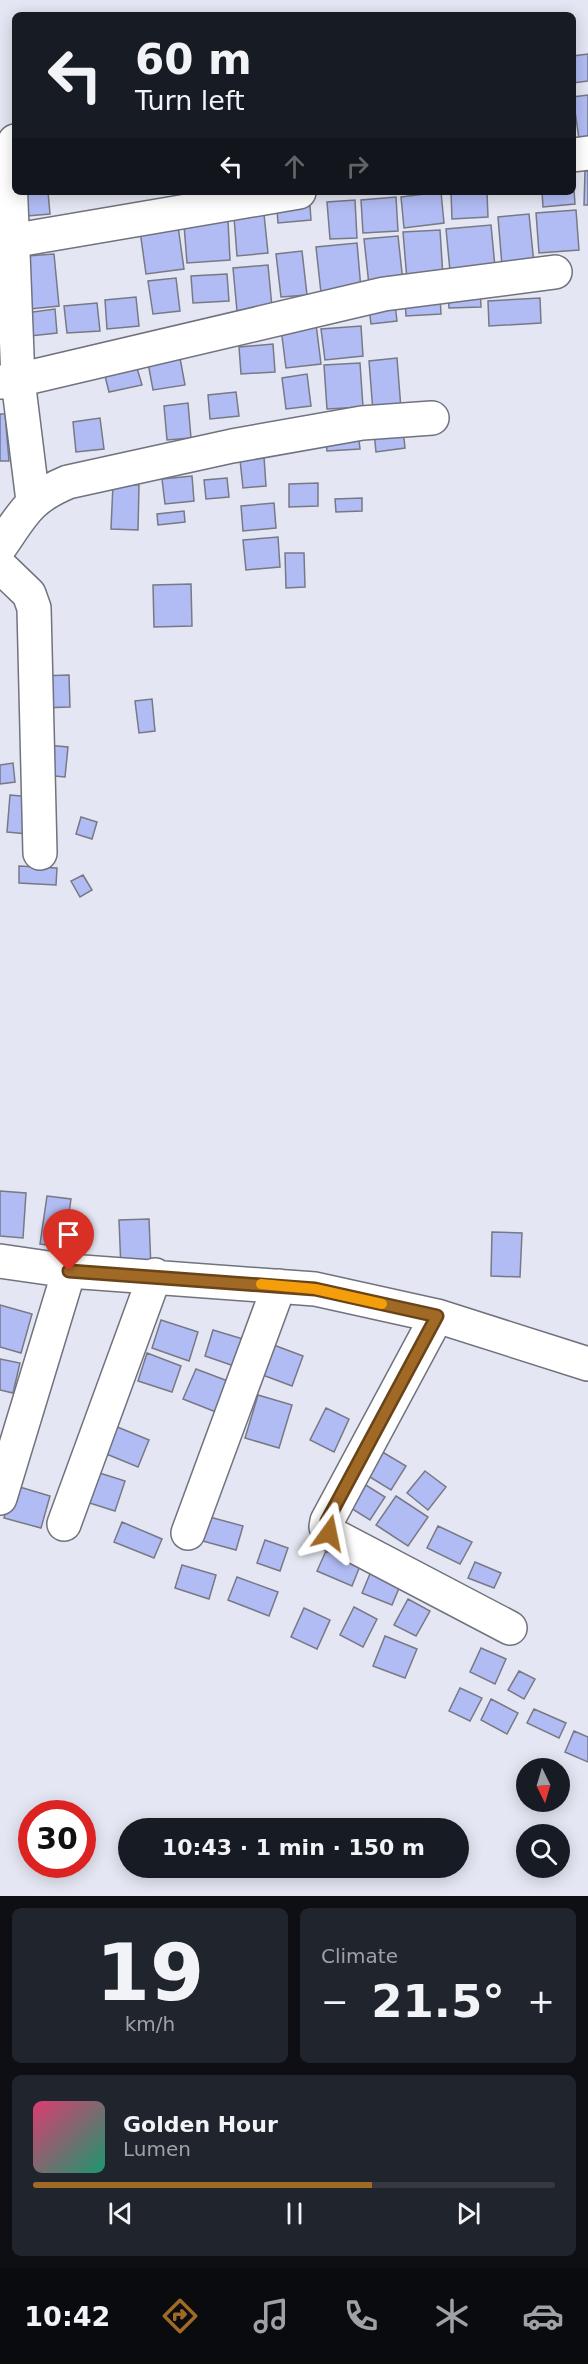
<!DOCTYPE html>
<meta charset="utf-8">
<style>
body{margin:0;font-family:"DejaVu Sans",sans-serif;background:#20242c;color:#f1f3f6;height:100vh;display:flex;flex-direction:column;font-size:22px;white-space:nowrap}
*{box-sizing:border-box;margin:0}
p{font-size:20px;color:#9ea1a6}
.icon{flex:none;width:33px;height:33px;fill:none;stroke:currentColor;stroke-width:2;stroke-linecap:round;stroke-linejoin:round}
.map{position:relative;height:1896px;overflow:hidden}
.drawer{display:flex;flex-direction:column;gap:12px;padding:12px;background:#0d0f14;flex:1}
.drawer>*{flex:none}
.hud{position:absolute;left:12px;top:12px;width:564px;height:183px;border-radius:9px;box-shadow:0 3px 15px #0003;background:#171b24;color:#f1f3f6;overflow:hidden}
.needle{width:39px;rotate:175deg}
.controls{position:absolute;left:516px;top:1758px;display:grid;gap:12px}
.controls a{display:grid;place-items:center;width:54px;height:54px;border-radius:50%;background:#171b24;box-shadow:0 3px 15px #0003;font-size:30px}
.speed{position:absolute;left:18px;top:1800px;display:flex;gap:12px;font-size:30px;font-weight:700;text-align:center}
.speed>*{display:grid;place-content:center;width:78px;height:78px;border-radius:50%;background:#171b24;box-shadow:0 3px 15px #0003;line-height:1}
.speed .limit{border:9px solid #d22;background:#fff;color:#111}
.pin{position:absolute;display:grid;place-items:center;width:51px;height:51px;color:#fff;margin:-62px -26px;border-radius:50% 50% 50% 0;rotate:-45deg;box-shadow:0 0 6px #0007}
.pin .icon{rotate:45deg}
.me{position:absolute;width:66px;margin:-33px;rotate:12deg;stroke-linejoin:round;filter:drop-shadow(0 0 4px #0008)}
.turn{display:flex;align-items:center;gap:21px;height:126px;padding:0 24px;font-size:27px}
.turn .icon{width:78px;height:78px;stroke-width:2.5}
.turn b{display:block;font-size:42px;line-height:51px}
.lanes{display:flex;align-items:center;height:57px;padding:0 24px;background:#0003;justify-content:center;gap:30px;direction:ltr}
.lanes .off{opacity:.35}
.big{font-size:45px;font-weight:700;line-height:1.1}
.drawer .tile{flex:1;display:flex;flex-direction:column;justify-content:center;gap:9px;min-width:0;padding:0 21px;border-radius:9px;background:#20242c}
.drawer .dial{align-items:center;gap:0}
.dial b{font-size:78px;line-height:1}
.song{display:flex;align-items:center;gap:18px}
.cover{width:72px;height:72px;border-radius:9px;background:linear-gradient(135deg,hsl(340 70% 55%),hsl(160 70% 35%))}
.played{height:6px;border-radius:3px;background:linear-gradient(90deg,#a06925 65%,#363941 65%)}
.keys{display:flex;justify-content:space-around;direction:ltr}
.heat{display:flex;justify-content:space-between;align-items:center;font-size:33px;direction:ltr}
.drawer .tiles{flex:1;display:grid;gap:12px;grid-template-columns:1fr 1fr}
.tile:last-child{grid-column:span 2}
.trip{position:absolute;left:118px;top:1818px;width:351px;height:60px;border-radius:30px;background:#171b24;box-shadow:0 3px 15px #0003;font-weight:700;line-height:60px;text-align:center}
.menu{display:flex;height:96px;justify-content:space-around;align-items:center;background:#090b0e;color:#9ea1a6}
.menu .icon{width:42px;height:42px}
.menu .selected{color:#a06925}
.menu b{font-size:27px;color:#f1f3f6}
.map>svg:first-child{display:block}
</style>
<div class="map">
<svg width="588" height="1896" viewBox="0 0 588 1896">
<rect width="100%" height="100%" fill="#e4e7f3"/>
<path fill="#b1bcf4" stroke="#777984" stroke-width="1.5" d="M588 54V81L573 83V56Z
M588 95V138L579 139 573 97Z
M585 171H588V205H584Z
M573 176 575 204 543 207 542 192H573Z
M29 192H48L50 214 15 217 13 194Z
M441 192 444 223 404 228 401 197Z
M451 192H487L488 217 452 219Z
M396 197 398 231 363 233 361 200Z
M355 200 357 238 330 239 327 202Z
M310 206 311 220 278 223 277 210Z
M576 210 579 250 539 253 536 213Z
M264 214 268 253 237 256 234 217Z
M529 214 534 264 502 266 498 217Z
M228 221 230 260 187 263 184 225Z
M491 225 495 267 450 271 446 229Z
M178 226 184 269 146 274 140 231Z
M440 230 443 277 407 280 403 232Z
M398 236 403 282 369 285 364 239Z
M357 243 361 289 321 293 316 247Z
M302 251 307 295 281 297 276 254Z
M54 254 59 306 20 310 14 257Z
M268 265 272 307 237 311 233 268Z
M227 274 229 301 193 303 191 276Z
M176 278 180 311 153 314 148 281Z
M480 289 481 307 449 308 448 290Z
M440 296 441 314 406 316 405 299Z
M136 297 139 326 107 329 105 300Z
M540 298 541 323 489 326 488 301Z
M97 303 100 331 67 333 64 306Z
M395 305 397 321 371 324 369 308Z
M55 309 57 333 21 337 18 314Z
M315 316 321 364 286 368 280 321Z
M361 326 363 356 325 360 321 329Z
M273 344 275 372 241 374 239 347Z
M180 358 185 385 153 390 148 363Z
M397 358 401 409 373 412 369 361Z
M360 363 363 407 327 409 324 365Z
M137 368 142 385 109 392 105 376Z
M307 374 311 406 286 409 282 378Z
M236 392 239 416 210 419 208 395Z
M188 403 191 438 167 440 164 406Z
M0 414H5L9 461H0Z
M100 418 104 449 76 452 73 422Z
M403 429 405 448 376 452 374 432Z
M358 431 360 449 327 451 325 434Z
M264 457 266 486 243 488 240 460Z
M192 476 194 501 165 504 162 479Z
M227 478 229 497 206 499 204 480Z
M318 483V506L289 507V484Z
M113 484 139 485 138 530 111 529Z
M362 498V511L336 512 335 499Z
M274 503 276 528 243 531 241 506Z
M184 511 185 522 158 525 157 514Z
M278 537 280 567 246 570 243 540Z
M285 553H304L305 587 286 588Z
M191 584 192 626 154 627 153 585Z
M69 675 70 707 39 708V676Z
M152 699 155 731 139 733 135 701Z
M46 745 68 747 65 777 43 775Z
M13 763 15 782 0 784V765Z
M10 795 31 797 28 834 7 832Z
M81 817 97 822 92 839 76 834Z
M19 866 57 868 56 885 19 883Z
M83 875 92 890 80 897 71 881Z
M0 1191 26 1193 23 1238 0 1236Z
M47 1196 71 1199 64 1247 40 1244Z
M149 1219 151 1268 121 1269 119 1220Z
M492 1232 522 1233 520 1277 491 1276Z
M0 1305 32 1314 21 1353 0 1347Z
M161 1320 198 1332 189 1361 152 1348Z
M213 1330 243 1339 234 1366 205 1356Z
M271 1344 303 1356 292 1386 260 1374Z
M147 1353 181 1366 172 1392 138 1381Z
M0 1359 20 1363 13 1393 0 1390Z
M196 1369 233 1383 221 1414 183 1399Z
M258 1395 292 1405 279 1448 245 1438Z
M326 1408 349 1419 334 1452 310 1440Z
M115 1426 149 1440 138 1467 104 1453Z
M379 1450 406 1466 391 1490 365 1474Z
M90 1470 125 1481 115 1511 80 1500Z
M425 1471 446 1487 428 1510 407 1493Z
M361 1482 385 1497 370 1520 346 1505Z
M13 1485 50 1496 41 1528 4 1518Z
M396 1496 428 1517 408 1546 376 1525Z
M206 1516 243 1526 236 1550 199 1540Z
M122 1522 162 1539 154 1558 114 1542Z
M438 1526 472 1542 460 1564 427 1548Z
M265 1540 288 1548 280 1571 257 1563Z
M326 1551 360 1566 352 1586 317 1571Z
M475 1562 501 1573 494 1588 468 1578Z
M182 1565 216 1575 209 1599 175 1588Z
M372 1569 402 1581 392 1605 362 1593Z
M237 1577 278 1592 269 1616 228 1600Z
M408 1599 430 1611 416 1636 394 1625Z
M354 1607 377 1619 363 1647 340 1635Z
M304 1608 330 1620 317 1649 291 1637Z
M385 1636 417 1649 405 1678 373 1666Z
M481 1648 506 1659 495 1684 470 1672Z
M519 1671 535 1679 524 1699 508 1690Z
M460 1688 482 1698 470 1721 449 1711Z
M491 1699 518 1713 507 1734 481 1720Z
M534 1709 566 1723 559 1738 527 1723Z
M574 1731 588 1737V1762L565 1752Z"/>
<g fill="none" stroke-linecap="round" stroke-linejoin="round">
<g stroke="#70727d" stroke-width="36">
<path id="minor" d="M15 141 9 152 18 380 33 501
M573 155 588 153
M11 241 299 192
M0 382 18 380 384 294 555 272
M0 547C23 514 29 498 68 482L232 446 362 423 432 418
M0 566 29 594 34 608 40 853
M0 1261 69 1271 315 1289 437 1316 588 1364
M437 1316 327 1521 326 1527 329 1533 510 1628
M0 1498 69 1271
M64 1524 155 1275
M188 1533 279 1286"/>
</g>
<use href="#minor" stroke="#fff" stroke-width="33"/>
</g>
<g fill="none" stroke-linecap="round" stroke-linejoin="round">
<g stroke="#684418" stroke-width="15">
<path id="route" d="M69 1271 315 1289 437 1316 327 1521 326 1527 329 1533"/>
</g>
<use href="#route" stroke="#a06925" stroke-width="10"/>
<path stroke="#f59e0b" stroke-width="10" d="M261 1284 315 1289 382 1304"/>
</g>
</svg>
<div class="controls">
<a><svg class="needle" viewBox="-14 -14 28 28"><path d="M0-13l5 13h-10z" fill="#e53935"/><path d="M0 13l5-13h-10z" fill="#9ea1a6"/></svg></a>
<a><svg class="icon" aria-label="search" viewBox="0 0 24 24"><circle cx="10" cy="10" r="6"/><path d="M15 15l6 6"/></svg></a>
</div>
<div class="speed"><div class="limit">30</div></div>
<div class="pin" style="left:69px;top:1271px;background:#d93025"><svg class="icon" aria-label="arrive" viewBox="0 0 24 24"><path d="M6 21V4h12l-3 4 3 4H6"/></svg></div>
<svg class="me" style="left:329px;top:1533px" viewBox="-20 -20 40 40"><path d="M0-17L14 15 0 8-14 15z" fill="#a06925" stroke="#fff" stroke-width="4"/></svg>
<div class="trip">10:43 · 1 min · 150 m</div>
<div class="hud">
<div class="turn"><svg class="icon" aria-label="left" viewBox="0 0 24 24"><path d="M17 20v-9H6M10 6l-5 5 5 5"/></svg><div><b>60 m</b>Turn left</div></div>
<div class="lanes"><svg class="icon" aria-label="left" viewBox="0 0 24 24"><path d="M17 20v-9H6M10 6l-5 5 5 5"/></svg><svg class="icon off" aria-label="ahead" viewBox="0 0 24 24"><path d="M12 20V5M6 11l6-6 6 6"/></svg><svg class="icon off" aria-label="right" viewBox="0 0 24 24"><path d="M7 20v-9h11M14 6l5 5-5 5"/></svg></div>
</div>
</div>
<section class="drawer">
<div class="tiles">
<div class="tile dial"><b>19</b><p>km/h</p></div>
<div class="tile"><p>Climate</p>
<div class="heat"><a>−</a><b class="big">21.5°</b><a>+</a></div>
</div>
<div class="tile">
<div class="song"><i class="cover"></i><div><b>Golden Hour</b><p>Lumen</p></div></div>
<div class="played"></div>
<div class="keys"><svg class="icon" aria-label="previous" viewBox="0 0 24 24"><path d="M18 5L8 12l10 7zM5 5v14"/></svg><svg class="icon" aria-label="pause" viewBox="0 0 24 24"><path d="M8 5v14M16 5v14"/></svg><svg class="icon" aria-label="next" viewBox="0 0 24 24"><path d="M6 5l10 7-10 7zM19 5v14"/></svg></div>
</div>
</div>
</section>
<nav class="menu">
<b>10:42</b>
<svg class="icon selected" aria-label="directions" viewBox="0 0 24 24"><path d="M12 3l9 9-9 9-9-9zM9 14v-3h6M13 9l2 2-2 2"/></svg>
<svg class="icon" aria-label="music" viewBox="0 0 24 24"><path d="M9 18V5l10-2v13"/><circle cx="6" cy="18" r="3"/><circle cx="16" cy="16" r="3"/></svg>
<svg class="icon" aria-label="phone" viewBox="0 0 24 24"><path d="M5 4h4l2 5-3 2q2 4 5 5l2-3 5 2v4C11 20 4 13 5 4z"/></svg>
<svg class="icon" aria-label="climate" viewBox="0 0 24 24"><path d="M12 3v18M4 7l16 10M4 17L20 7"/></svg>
<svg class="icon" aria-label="car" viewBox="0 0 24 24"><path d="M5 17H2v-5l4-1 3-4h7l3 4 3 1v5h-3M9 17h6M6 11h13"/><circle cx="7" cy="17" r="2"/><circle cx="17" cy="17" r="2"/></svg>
</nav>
